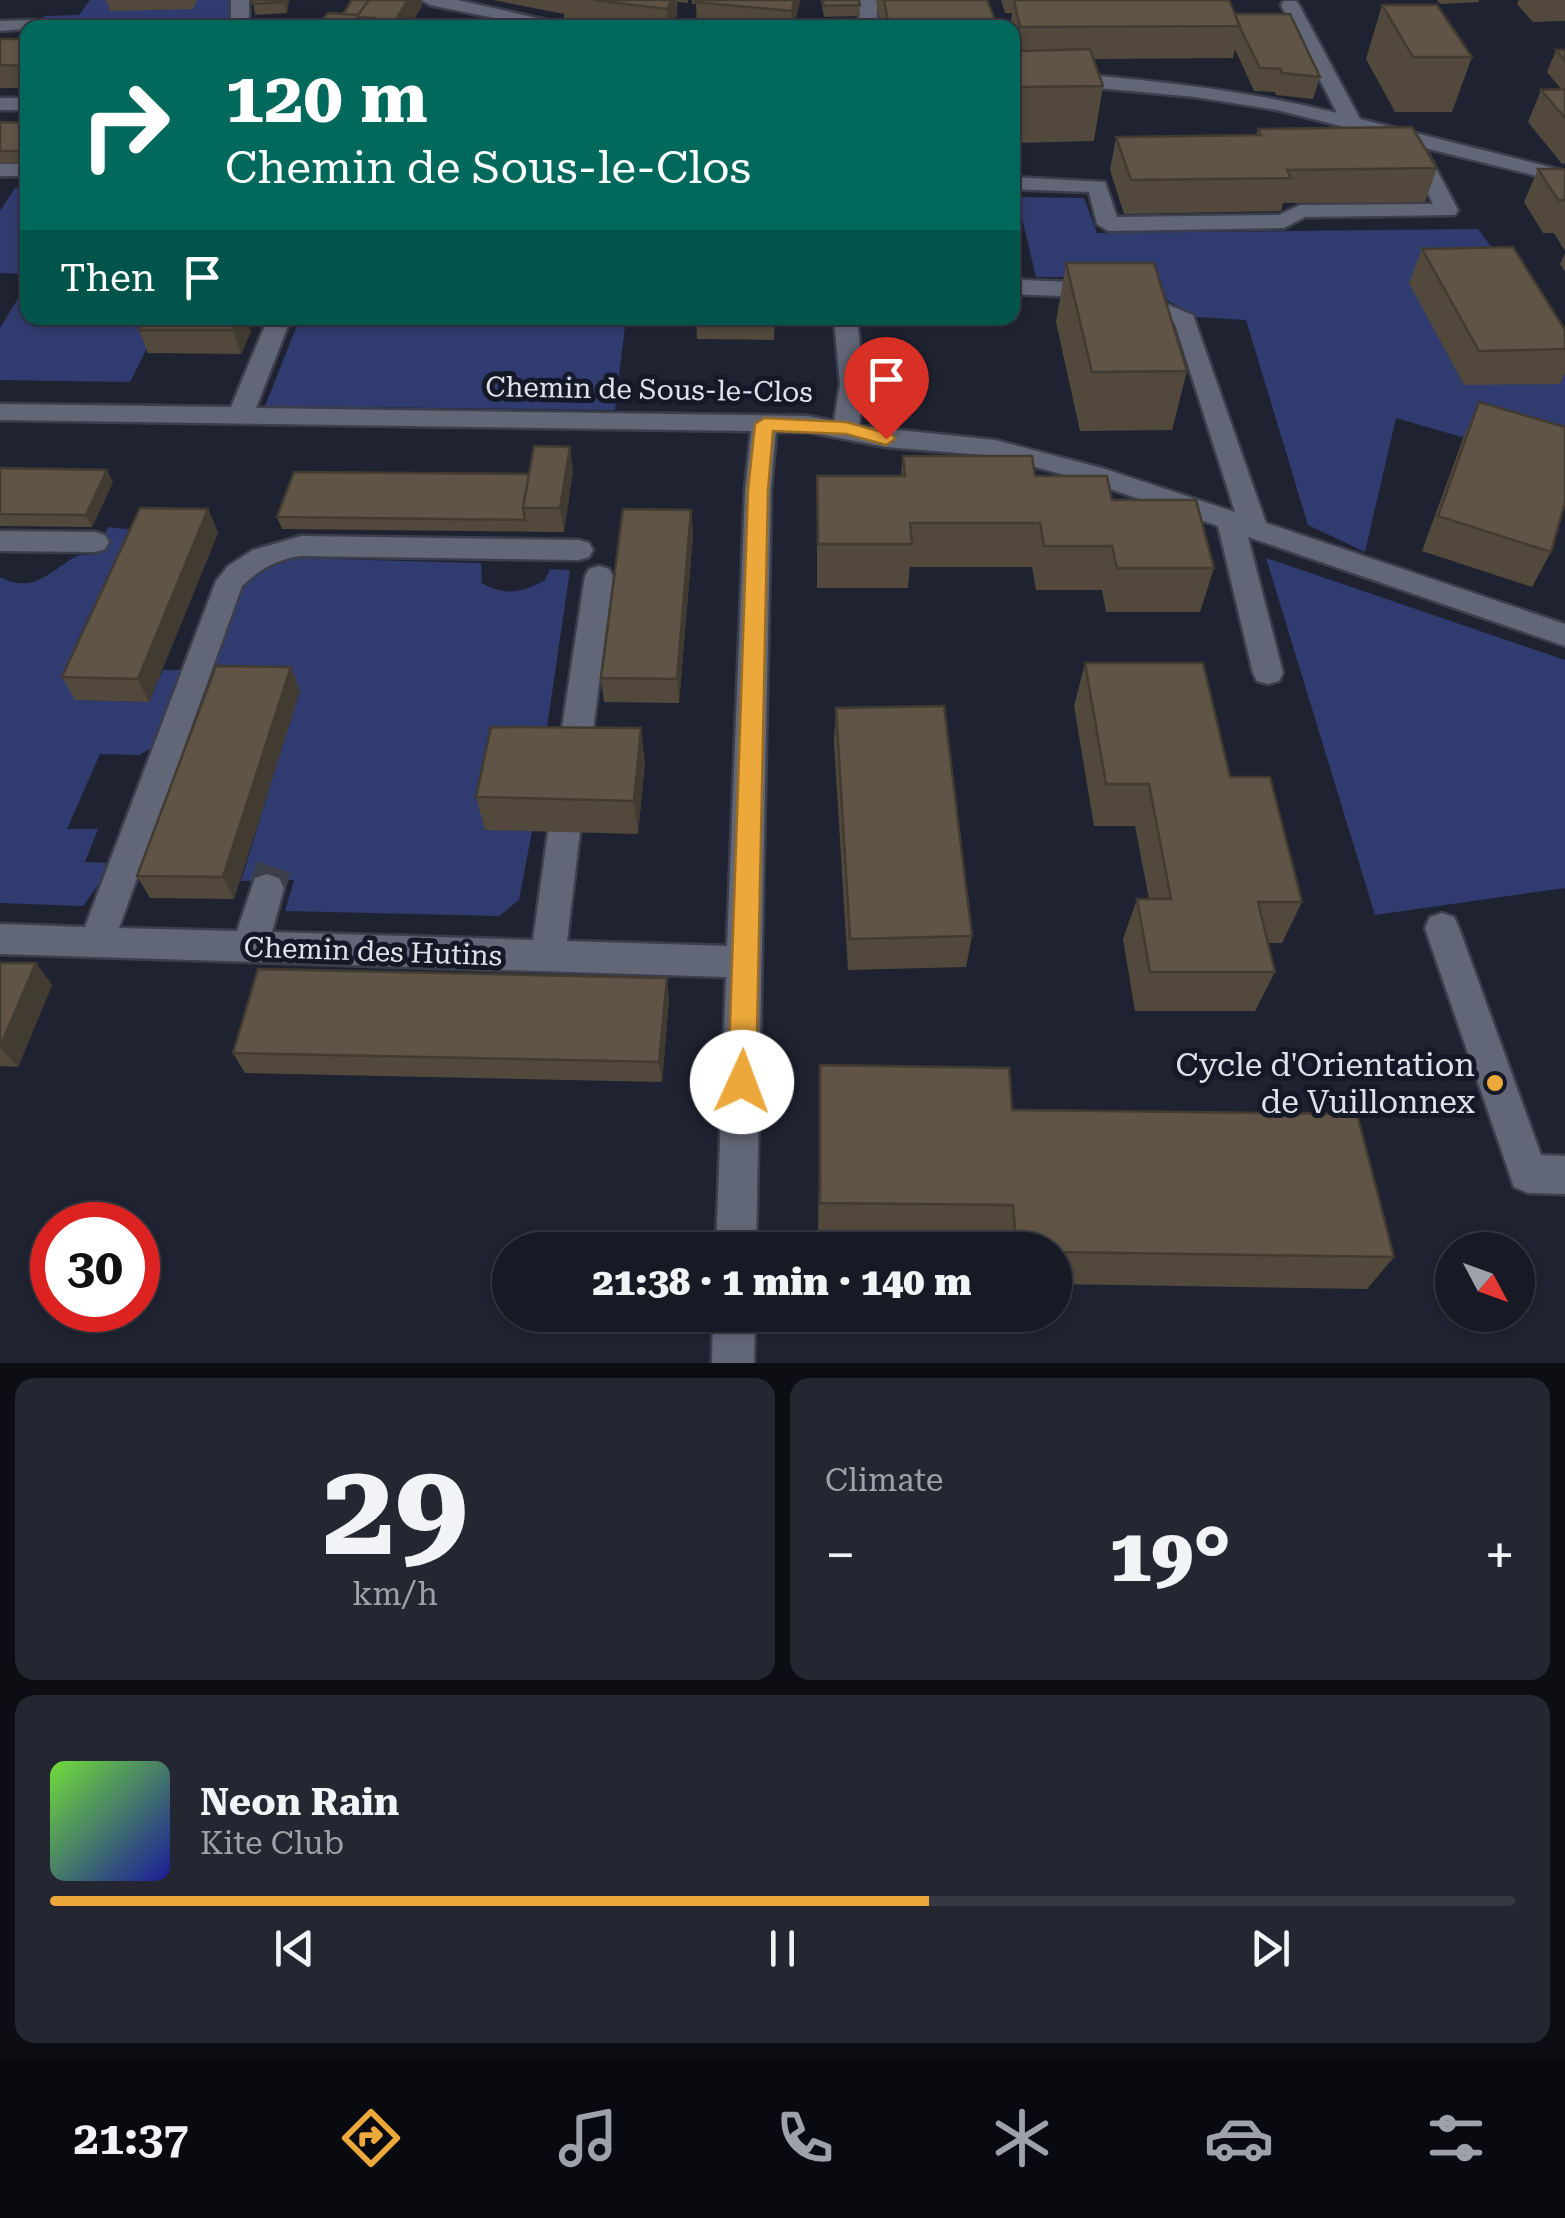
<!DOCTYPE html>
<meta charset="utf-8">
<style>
body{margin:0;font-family:"Roboto Serif",serif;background:#242732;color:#f1f3f6;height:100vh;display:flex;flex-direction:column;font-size:38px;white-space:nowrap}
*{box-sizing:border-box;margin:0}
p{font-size:32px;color:#9ea1a7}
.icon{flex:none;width:55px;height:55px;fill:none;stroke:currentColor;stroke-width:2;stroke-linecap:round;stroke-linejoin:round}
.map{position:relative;height:1363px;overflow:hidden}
.sheet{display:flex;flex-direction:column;gap:15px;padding:15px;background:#0d0e14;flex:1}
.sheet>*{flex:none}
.top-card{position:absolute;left:20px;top:20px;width:1000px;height:305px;border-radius:20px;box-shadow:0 2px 8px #0004,0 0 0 2px #363842;background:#00695c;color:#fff;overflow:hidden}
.needle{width:65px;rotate:131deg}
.controls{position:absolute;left:1435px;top:1232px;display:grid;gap:20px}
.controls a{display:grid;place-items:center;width:100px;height:100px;border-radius:50%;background:#171a25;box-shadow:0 2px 8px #0004,0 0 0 2px #363842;font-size:50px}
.speed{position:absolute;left:30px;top:1202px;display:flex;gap:20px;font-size:50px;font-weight:700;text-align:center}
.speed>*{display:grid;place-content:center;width:130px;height:130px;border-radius:50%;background:#171a25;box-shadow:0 2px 8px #0004,0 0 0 2px #363842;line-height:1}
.speed .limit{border:15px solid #d22;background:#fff;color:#111}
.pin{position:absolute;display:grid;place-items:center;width:85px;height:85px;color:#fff;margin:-102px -42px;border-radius:50% 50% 50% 0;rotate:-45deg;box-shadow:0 0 10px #0007}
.pin .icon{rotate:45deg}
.me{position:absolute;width:110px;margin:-55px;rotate:2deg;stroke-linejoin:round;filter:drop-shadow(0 0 8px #0008)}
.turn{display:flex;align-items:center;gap:35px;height:210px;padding:0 40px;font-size:45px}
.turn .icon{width:130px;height:130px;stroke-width:2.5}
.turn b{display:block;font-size:70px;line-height:85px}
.then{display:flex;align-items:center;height:95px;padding:0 40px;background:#0003;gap:20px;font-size:38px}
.big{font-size:75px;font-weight:800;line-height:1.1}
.sheet .widget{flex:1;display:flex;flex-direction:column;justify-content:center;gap:15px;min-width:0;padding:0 35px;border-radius:20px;background:#242732}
.sheet .dial{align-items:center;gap:0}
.dial b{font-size:130px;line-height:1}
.song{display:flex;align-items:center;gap:30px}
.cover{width:120px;height:120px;border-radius:15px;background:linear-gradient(135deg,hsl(100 70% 55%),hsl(240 70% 35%))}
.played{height:10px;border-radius:5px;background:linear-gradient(90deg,#eda83b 60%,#363842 60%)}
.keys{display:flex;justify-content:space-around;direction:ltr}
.heat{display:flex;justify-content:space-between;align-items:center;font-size:55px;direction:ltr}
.sheet .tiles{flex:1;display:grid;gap:15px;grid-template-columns:1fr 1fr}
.widget:last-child{grid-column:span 2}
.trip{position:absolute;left:492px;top:1232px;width:580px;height:100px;border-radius:50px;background:#171a25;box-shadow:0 2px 8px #0004,0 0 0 2px #363842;font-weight:800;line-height:100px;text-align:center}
.tabs{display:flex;height:160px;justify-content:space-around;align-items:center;background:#090a0f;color:#9ea1a7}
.tabs .icon{width:70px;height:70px}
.tabs .current{color:#eda83b}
.tabs b{font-size:45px;color:#f1f3f6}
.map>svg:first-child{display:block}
</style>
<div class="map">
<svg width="1565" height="1363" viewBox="0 0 1565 1363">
<rect width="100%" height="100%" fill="#1f2331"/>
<path fill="#303c6f" d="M90 0H234L229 23 36 28 44 16 79 15Z
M15 188H27V274L0 273V211Z
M1017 197 1084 198 1097 233 1478 229 1565 344V467L1396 418 1365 552 1308 525 1246 320 1197 317 1126 277H1036Z
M27 284 28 318H162L130 382 0 380V328Z
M300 318H626L615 410 265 406Z
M108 527 150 532 76 700 149 702 163 670H182L153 747 139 755 100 754 67 829H98L85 862 108 863 101 881 83 906 0 903V577C32 594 49 573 73 558 79 554 89 555 97 554Z
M295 558 481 563 482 583C504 596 523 593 545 580L550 569 570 570 542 761 485 829 532 831 519 900 499 916 285 911 294 880 241 881 299 691 197 689C220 636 230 570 295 558Z
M1266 558 1565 660V888L1375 915Z"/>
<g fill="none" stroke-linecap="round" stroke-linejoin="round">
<path stroke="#3c404d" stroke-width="20" stroke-dasharray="20 10" stroke-linecap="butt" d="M21 37H28"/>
<path stroke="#3c404d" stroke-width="36" stroke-dasharray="36 19" stroke-linecap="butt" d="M267 888 274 867"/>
<g stroke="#3c3f4b" stroke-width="5">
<path id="minor" d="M231 0H249V28H231Z
M421 0H457L582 28H543L430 5Z
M859 0H877V18L872 28H854L859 18Z
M1284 1H1296L1299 5 1360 119 1565 171V183L1425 148 1458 210 1455 215 1305 217 1284 228 1108 231 1097 224 1089 192 1012 189V177L1105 182 1117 217 1279 215 1300 205 1433 204 1404 142 1277 110 1195 97 1012 80V68C1122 78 1230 86 1337 113L1281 5Z
M32 20 38 21 39 28 0 31V21Z
M0 98H28V110H0Z
M0 164H28V176H0Z
M1012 273 1024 280 1117 284 1193 315 1266 523 1565 624V646L1248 537 1283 673 1279 681 1268 684 1257 681 1253 673 1218 526 1087 481 995 456 886 447 808 432H776L771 489 756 1250H716L726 977 0 954V924L85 927 216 581 228 566 253 550 301 536 579 540 589 543 593 550 589 557 579 560 301 556C277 559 260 569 242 586L119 928 237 931 255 878 267 874 279 878 284 888 272 932 533 940 548 832 552 822 564 819 576 822 580 832 567 941 727 946 745 489 751 431 0 420V404L231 407 268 318H291L256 408 808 416 834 421 840 384 834 318H857L864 384 859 426 995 440 1105 469 1235 512 1175 324 1113 298 1012 294Z
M0 531 95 532 105 535 109 542 105 549 95 552 0 551Z
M599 566 609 569 613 576 589 761 584 770 573 773 562 770 557 761 585 576 589 569Z
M1442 913 1454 917 1459 928 1541 1155 1565 1156V1194L1528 1193 1514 1187 1425 928 1430 917Z
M713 1315H755L754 1363H712Z"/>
</g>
<use href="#minor" fill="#626777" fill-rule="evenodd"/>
</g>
<path fill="#52483c" d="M106 0H197L193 9 110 11Z
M253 0H289L287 13 255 15Z
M352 0H421L422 6 413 21 436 28H296L317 27 343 14Z
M493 0H688V3L677 2V16L670 28H644L564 18V14Z
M692 0H800L794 28H697L696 4H692Z
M821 0H859L860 16 824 17Z
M876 0H987L996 28H881Z
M1001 0H1229L1235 14 1320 77 1313 99 1276 95 1275 92 1254 91 1235 49 1233 58 1093 59 1103 86 1094 141 1013 143V45L1012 28H1010L1012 13H1005Z
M1437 0H1479V2L1440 4Z
M1519 0H1565V21L1533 22 1517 4Z
M1382 5 1472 57 1452 112H1395L1366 59Z
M0 39H28V88H0Z
M1556 50H1565V163L1562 164 1528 122 1541 90 1561 89 1547 72Z
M0 122 28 123V163H0Z
M1258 129 1437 168 1425 202 1283 203 1281 211 1124 214 1110 170 1116 137 1256 136Z
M1538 169H1565V251L1554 233H1543L1524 202Z
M1422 249 1565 330V373L1560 384 1464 385 1409 283Z
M1565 253V272L1560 264Z
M1066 263 1187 371 1172 430 1080 431 1056 322Z
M145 318H246L251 331 241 354 148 353 139 330Z
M696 318H775L774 340 697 339Z
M1479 402 1551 552 1532 587 1422 551 1464 436Z
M903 456 1035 476 1112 500 1214 568 1200 612H1106L1102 590H1036L1032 567H910L908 588H817V476H901Z
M0 468 113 482 92 527 0 526Z
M573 471 564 532 282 529 277 517 529 474Z
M208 509 218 533 149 702 75 700 62 677Z
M691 510 693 534 679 703 604 702 601 678Z
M1085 663 1230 777 1302 902 1282 943H1268L1275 972 1255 1011H1135L1123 939 1137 899H1149L1135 826H1094L1074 706Z
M291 667 300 691 234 899 150 898 137 876Z
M836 708 972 936 966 967 848 970 834 742Z
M645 762 638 834 485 830 476 797Z
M0 963H36L52 985 18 1067 0 1066Z
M669 999 662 1082 245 1073 233 1053Z
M820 1065 1012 1110 1394 1257 1367 1289 1055 1284V1250H1004L1003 1238 818 1236Z"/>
<path fill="#423b31" d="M284 0H289L287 13 284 2Z
M408 0H421L422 6 408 28 396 19Z
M672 0H676L677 16 670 28H668L667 9Z
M794 0H800L794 28H792V11Z
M357 17 360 28H354L353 23Z
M239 318H246L251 331 241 354 233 330Z
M570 447 573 471 564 532 560 508Z
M107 470 113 482 92 527 86 515Z
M208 509 218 533 149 702 138 679Z
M691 510 693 534 679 703 677 679Z
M291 667 300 691 234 899 223 877Z
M641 728 645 762 638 834 634 801Z
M36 963 52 985 18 1067 0 1047Z
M667 978 669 999 662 1082 659 1062Z"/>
<path fill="#5f5446" stroke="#423b31" stroke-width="2.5" d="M253 0H284V2L252 4Z
M352 0H369L358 15 343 14Z
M369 0H408L396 19 436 23 432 28H368L375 18 357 17 353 23H346L342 28H296L297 26 317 27 328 13 358 15Z
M594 0H672L667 9Z
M696 0H794L792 11 695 2Z
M823 0H859L860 5 824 6Z
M884 0H987L997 25 888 20Z
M1014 0H1229L1240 26 1020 27Z
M1382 5H1437L1472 57H1413Z
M1235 14H1290L1320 77 1282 73 1281 69 1260 68 1239 26Z
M0 39H28V66L0 65Z
M1012 45H1017L1019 51 1090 49 1103 86 1020 87 1017 79H1012Z
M1556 50H1565V61Z
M1565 89V118L1541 90Z
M0 122 28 123V151H0Z
M1412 127 1437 168 1287 170 1291 178 1131 180 1116 137 1261 135 1258 129Z
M1538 169H1565V200H1558Z
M1513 247 1565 330V349L1479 351 1422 249Z
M1066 263H1154L1187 371 1092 372Z
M145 318H239L233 330H139Z
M1479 402 1565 427V502L1551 552 1438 516Z
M534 446 570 447 560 508H523Z
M903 456H1032L1035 476H1107L1112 500H1196L1214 568H1117L1112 546H1044L1040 523H910L912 544H818L817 476H905Z
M0 468 107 470 86 515 0 514Z
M294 472 529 474 523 508 525 520 277 517Z
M140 508 208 509 138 679 62 677Z
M623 509 691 510 677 679 601 678Z
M1085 663H1203L1230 777H1270L1302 902H1258L1275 972H1150L1137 899H1171L1149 784H1106Z
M216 666 291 667 223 877 137 876Z
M944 706 972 936 850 939 836 708Z
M491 727 641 728 634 801 476 797Z
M0 963H36L0 1047Z
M258 969 667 978 659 1062 233 1053Z
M820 1065 1009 1068 1012 1110 1357 1114 1394 1257 1055 1252V1250H1017L1013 1205 820 1203Z"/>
<path fill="#eda83b" stroke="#9a6d26" stroke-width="2.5" d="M764 418 846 422 893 435 895 439 886 445 846 434 773 431 768 490 756 1082 752 1091 742 1095 732 1091 728 1082 748 490 755 424Z"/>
<circle fill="#eda83b" stroke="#151927" stroke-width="4" cx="1495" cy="1083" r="10"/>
<g text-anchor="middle" stroke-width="10" stroke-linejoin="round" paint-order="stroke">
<g font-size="28" fill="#dee2eb" stroke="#151927">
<text transform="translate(649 389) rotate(1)" y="10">Chemin de Sous-le-Clos</text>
<text transform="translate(373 951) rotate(2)" y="10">Chemin des Hutins</text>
</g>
<g font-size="32" fill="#dee2eb" stroke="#151927" text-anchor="end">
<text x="1475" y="1076">Cycle d'Orientation<tspan x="1475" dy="37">de Vuillonnex</tspan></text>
</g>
</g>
</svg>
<div class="controls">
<a><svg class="needle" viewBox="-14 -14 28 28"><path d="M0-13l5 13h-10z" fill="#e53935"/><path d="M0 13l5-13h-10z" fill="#9ea1a7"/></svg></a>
</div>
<div class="speed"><div class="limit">30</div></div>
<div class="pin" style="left:886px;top:439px;background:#d93025"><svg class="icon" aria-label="arrive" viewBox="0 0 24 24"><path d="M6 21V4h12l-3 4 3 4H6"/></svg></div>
<svg class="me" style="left:742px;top:1082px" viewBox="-20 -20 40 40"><circle r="19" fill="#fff"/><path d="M0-13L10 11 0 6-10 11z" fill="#eda83b"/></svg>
<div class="trip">21:38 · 1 min · 140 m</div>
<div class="top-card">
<div class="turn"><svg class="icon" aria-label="right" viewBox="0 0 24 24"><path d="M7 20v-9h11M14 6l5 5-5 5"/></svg><div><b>120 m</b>Chemin de Sous-le-Clos</div></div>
<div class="then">Then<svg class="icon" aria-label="arrive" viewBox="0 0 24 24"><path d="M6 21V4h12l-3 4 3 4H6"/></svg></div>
</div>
</div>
<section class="sheet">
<div class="tiles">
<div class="widget dial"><b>29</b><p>km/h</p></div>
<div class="widget"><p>Climate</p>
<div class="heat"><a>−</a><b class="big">19°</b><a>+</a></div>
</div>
<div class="widget">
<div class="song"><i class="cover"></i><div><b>Neon Rain</b><p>Kite Club</p></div></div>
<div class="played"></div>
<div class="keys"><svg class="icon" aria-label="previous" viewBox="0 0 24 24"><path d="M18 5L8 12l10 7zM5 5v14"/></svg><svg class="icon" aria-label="pause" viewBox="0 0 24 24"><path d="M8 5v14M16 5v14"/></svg><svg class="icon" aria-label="next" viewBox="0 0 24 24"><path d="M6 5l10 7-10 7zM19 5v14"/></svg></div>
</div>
</div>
</section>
<nav class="tabs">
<b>21:37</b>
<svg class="icon current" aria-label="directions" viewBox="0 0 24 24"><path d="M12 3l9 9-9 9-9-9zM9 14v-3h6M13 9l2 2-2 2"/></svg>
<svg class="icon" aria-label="music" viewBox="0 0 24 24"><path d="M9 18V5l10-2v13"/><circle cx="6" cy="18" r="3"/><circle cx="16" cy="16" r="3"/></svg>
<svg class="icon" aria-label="phone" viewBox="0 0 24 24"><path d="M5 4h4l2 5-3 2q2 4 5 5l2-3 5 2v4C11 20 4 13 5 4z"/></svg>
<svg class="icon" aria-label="climate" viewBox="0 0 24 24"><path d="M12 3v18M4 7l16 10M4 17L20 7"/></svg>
<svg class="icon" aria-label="car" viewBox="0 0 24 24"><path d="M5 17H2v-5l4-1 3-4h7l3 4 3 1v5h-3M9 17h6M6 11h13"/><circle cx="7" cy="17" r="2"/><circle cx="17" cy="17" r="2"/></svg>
<svg class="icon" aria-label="filters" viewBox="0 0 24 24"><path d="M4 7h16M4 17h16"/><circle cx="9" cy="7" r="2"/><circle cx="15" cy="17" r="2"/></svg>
</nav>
